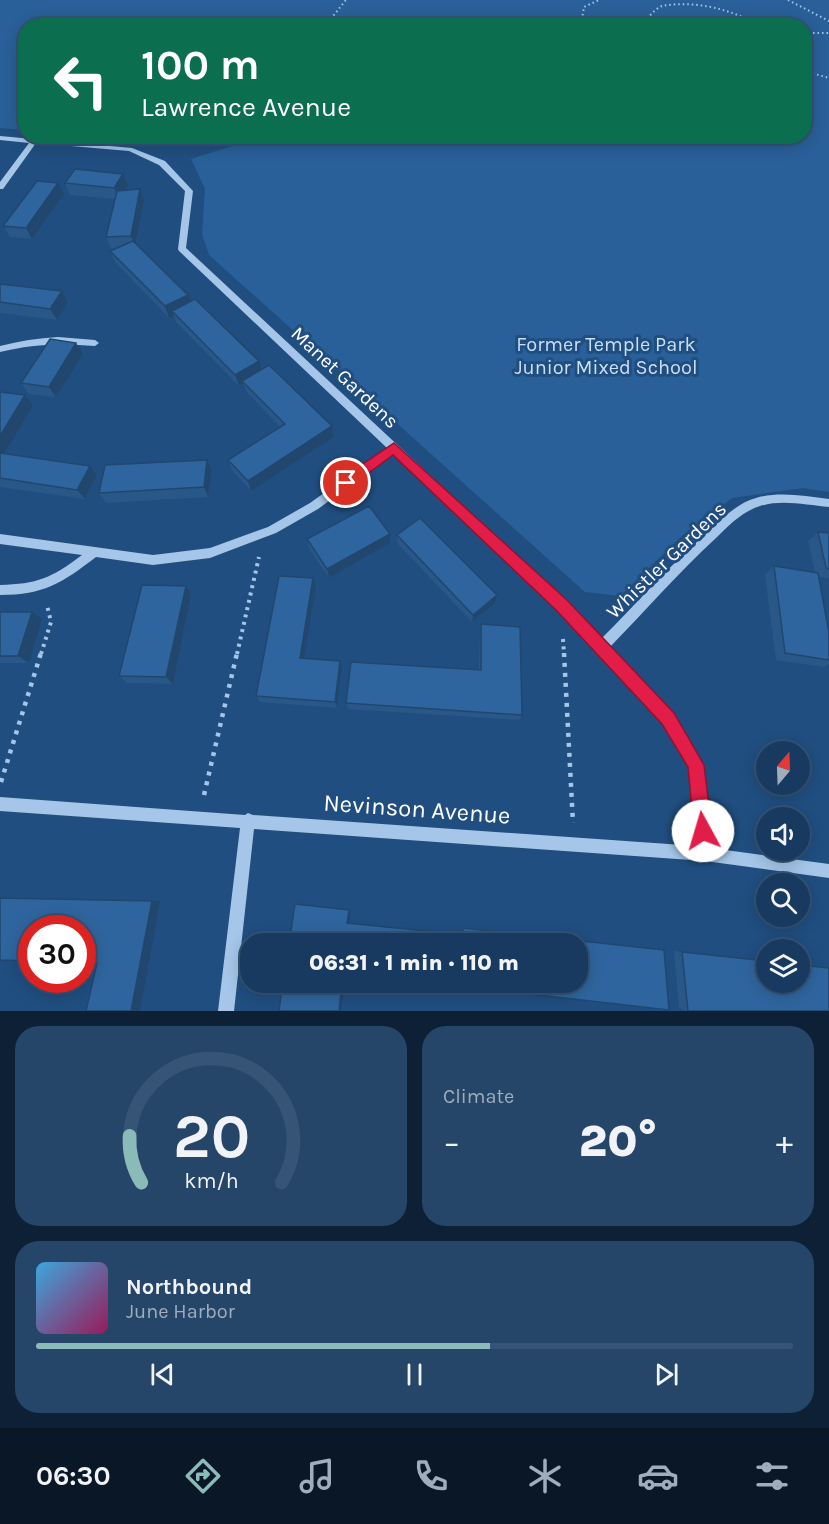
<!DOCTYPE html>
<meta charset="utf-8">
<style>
body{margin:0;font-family:Karla,sans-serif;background:#254569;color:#f1f3f6;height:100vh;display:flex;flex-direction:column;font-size:22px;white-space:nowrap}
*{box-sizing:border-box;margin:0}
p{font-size:20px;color:#9fadbd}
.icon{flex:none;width:33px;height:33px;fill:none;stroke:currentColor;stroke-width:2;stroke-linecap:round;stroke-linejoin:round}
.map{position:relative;height:1011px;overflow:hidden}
.side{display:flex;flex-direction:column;gap:15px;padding:15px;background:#0d2035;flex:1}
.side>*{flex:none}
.guide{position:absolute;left:18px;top:18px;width:794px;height:126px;border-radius:24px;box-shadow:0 3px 15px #0003,0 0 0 2px #365475;background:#0b6e4f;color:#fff;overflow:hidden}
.needle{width:39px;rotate:19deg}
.controls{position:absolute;left:756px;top:741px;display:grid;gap:12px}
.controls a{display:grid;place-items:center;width:54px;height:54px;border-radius:50%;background:#183a60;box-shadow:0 3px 15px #0003,0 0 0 2px #365475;font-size:30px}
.speed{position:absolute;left:18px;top:915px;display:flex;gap:12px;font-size:30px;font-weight:700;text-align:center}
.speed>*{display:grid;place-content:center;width:78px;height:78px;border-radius:50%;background:#183a60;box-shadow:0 3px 15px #0003,0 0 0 2px #365475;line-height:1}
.speed .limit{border:9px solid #d22;background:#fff;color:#111}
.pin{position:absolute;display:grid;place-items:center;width:51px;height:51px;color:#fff;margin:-26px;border:3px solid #fff;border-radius:50%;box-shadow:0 2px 6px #0007}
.me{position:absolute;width:66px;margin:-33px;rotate:354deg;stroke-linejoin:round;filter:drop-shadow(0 0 4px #0008)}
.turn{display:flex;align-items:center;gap:21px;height:126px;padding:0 24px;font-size:27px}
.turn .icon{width:78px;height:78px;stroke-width:2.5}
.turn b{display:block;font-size:42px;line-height:51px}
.big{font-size:45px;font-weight:800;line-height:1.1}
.side .tile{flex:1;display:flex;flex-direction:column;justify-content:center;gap:9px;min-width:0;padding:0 21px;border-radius:24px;background:#254569}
.side .dial{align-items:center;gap:0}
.dial svg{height:156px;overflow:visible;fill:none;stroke:#365475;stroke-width:7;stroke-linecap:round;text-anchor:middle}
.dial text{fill:#f1f3f6;stroke:none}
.song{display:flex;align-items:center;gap:18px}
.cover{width:72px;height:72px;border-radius:9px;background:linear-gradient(135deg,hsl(200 70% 55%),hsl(330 70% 35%))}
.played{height:6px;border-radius:3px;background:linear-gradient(90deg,#8bbbb9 60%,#365475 60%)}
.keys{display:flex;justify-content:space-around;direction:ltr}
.heat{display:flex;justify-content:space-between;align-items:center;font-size:33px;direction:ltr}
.side .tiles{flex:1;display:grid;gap:15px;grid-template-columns:1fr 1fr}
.tile:last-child{grid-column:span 2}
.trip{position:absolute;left:240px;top:933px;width:348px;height:60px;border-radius:24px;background:#183a60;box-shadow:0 3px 15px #0003,0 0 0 2px #365475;font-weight:800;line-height:60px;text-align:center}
.menu{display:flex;height:96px;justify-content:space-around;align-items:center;background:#0a1726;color:#9fadbd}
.menu .icon{width:42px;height:42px}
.menu .active{color:#8bbbb9}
.menu b{font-size:27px;color:#f1f3f6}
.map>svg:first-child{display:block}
</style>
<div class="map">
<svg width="829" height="1011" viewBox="0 0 829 1011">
<rect width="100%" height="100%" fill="#204e80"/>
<path fill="#296099" d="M0 0H829V492L803 488 732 498 684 534 620 596 585 592 209 255 202 234 205 189 191 159 248 141 117 137 804 136V26H26L25 130 0 128Z"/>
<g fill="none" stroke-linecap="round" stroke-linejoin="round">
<path stroke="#a5c6e8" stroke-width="2" stroke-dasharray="1.5 3" stroke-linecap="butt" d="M788 0 829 21
M325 26 346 0
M589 26 582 19 584 7 599 0
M642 26C647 19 654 9 662 6 693 0 733 9 759 26
M804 33H829
M804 71 829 78
M166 144 178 136"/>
<path stroke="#a5c6e8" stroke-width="4" stroke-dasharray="3 4.5" stroke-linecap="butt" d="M563 639 564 654
M41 654 51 622 47 605
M237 654 259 557"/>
<path stroke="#a5c6e8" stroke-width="4.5" stroke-dasharray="4 6" stroke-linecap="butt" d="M564 653 573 823
M1 782 41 653
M204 795 237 653"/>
<path fill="#a5c6e8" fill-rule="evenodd" d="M0 136 132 148 165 161 193 191 186 248 565 601 601 639C637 603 670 565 708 532 722 519 737 503 756 498 779 491 805 496 829 499V507C807 505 782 499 760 506 743 511 728 526 716 538 678 573 645 611 609 648L672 714 701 760 703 765 711 848 829 864V878L705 861 254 829 234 1011H218L240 828 0 811V797L245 815 248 813 253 815 697 846 690 767 664 722 557 609 393 454 318 509 276 533 210 558 153 565 96 557C62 583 44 595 0 595V585C37 584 52 578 82 555L0 544V534L153 555 210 548 268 527 310 503 387 448 179 251 178 249 185 191 159 165 129 151 36 143 3 189H0V182L29 143 0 140Z
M58 337 95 340 99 343 95 346C62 343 32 344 0 352V346C19 341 38 338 58 337Z"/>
</g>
<path fill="#285788" d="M123 174 128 185 125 190 144 201 136 244 190 301 334 437 251 491 232 470 228 460 280 427 246 391 243 383 239 386 176 322 174 316 169 318 116 263 110 251 116 248 111 249 106 237 115 199 70 195 65 183Z
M64 194 32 239 10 237 3 226Z
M0 284 68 303 57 320 0 313Z
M83 354 56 397 29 394 21 383Z
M0 392 33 406 4 453 90 466 97 475 85 499 0 487Z
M207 460 212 470 208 497 106 503 99 493Z
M818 532 829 533V578L819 577 829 633V664L823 667 776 660 765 575 774 566 815 572 808 541Z
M397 535 497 595 495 603 472 622 398 544Z
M307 539 390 543 329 578 309 548Z
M313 578 316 586 304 659 342 667 337 708 260 702 256 696Z
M191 594 173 684 127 683 119 676Z
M0 612H32L42 619 29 663H0Z
M481 624 522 715 519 720 348 709 346 703 479 670 480 632Z
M462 927 664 950 669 1010 461 986 459 982H578V944H461Z
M674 951 766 961 829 1011H687L679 1008Z"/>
<path fill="#21476f" d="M123 174 128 185 119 199 114 188Z
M58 183 64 194 32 239 26 228Z
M140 189 144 201 135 247 131 236Z
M62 291 68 303 57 320 50 309Z
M188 295 192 306 172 311 174 316 169 318 165 306Z
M76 343 83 354 56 397 49 387Z
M259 361 262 372 242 381 243 383 239 386 235 375Z
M25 395 33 406 0 460V436Z
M332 426 334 437 251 491 248 481Z
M207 460 212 470 208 497 204 487Z
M90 466 97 475 85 499 77 490Z
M390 534V543L329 578 327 569Z
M313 578 316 586 303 665 300 658Z
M186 586 191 594 173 684 166 677Z
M497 595 495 603 472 622 473 615Z
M32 612 42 619 29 663 18 656Z
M340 661 342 667 337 708 335 702Z
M152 901H160L140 1011H131Z
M349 910H351L349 923H347Z
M342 982H344L341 1011H339Z"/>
<path fill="#2f659e" stroke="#21476f" stroke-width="1.5" d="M75 169 123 174 114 188 65 183Z
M37 181 58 183 26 228 3 226Z
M140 189 131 236 106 237 117 191Z
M133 241 188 295 165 306 110 251Z
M0 284 62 291 50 309 0 302Z
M195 299 259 361 235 375 172 311Z
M50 339 76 343 49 387 21 383Z
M269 365 332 426 248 481 228 460 285 424 242 381Z
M0 392 25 395 0 436Z
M0 453 90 466 77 490 0 478Z
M207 460 204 487 99 493 105 465Z
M369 506 390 534 327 569 307 539Z
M420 518 497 595 473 615 397 535Z
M818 532 829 533V569L826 568Z
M774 566 818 573 829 633V660L785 653Z
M279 576 313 578 300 658 340 661 335 702 256 696Z
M142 585 186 586 166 677 119 676Z
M0 612H32L18 656H0Z
M481 624 520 627 522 715 346 703 351 662 481 670Z
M0 898 152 901 131 1011H86L97 963 82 962V928H32V961L0 960Z
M295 904 349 910 347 923 437 932 436 944H289Z
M463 928 664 950 669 1010 461 986V982H578V944H463Z
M682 952 766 961V982H800V965L829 968V1011H688Z
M283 982H342L339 1011H279Z"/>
<path fill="#e11d48" stroke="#92132f" stroke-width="1.5" d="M394 443 567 600 674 713 704 765 712 831 709 838 703 840 696 838 694 831 688 767 662 724 556 610 393 455 351 486H341V479Z"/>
<g text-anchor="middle" stroke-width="6" stroke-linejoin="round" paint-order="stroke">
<g font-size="20" fill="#c9dff6" stroke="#204e80">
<text x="606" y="351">Former Temple Park<tspan x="606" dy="23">Junior Mixed School</tspan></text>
</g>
<g font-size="20" fill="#fff" stroke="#204e80">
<text transform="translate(345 377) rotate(43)" y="7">Manet Gardens</text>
<text transform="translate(666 560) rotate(-44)" y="7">Whistler Gardens</text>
</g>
<g font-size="24" fill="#fff" stroke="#204e80">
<text transform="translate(417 809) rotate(4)" y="8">Nevinson Avenue</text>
</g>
</g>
</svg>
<div class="controls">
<a><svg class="needle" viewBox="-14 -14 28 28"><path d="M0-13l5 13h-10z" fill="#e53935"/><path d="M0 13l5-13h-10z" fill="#9fadbd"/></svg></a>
<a><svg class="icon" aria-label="sound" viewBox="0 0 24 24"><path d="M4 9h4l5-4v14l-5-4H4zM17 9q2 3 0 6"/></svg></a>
<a><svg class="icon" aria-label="search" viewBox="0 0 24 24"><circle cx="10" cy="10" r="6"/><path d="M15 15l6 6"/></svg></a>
<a><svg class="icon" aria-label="layers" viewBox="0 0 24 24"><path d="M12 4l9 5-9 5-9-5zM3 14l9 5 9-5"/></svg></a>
</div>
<div class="speed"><div class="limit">30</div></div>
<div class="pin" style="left:346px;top:483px;background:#d93025"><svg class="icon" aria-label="arrive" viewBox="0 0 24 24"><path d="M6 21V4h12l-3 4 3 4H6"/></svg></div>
<svg class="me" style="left:703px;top:831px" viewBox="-20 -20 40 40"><circle r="19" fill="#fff"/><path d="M0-13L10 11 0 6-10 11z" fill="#e11d48"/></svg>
<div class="trip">06:31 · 1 min · 110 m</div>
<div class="guide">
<div class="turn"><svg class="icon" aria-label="left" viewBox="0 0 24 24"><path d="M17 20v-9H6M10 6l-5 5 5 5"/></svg><div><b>100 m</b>Lawrence Avenue</div></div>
</div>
</div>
<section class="side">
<div class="tiles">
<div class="tile dial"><svg viewBox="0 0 100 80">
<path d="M14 69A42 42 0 1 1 86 69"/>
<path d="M14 69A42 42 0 0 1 8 45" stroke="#8bbbb9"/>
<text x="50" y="56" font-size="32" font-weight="700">20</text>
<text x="50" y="72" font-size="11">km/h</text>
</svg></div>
<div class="tile"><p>Climate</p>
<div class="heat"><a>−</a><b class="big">20°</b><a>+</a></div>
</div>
<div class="tile">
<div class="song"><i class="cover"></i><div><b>Northbound</b><p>June Harbor</p></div></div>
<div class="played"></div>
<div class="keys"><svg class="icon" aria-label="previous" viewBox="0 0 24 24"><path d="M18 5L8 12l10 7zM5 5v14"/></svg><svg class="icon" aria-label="pause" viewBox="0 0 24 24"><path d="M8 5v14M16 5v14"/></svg><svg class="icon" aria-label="next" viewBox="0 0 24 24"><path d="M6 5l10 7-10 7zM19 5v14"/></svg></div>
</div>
</div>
</section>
<nav class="menu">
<b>06:30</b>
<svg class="icon active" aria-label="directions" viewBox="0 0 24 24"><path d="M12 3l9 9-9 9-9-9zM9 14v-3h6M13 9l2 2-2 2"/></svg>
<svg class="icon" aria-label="music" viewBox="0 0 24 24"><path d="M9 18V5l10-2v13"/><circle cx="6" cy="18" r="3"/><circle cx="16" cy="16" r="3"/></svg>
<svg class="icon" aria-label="phone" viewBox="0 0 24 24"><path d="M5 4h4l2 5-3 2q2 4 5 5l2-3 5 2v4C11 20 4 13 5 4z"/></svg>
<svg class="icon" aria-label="climate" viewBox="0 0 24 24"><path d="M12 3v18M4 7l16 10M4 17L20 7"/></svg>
<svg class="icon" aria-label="car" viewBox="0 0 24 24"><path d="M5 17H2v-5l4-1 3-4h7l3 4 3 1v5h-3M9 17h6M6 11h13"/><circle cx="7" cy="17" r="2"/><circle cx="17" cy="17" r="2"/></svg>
<svg class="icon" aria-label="filters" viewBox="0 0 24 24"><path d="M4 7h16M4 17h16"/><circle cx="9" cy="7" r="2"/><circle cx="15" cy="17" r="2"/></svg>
</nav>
